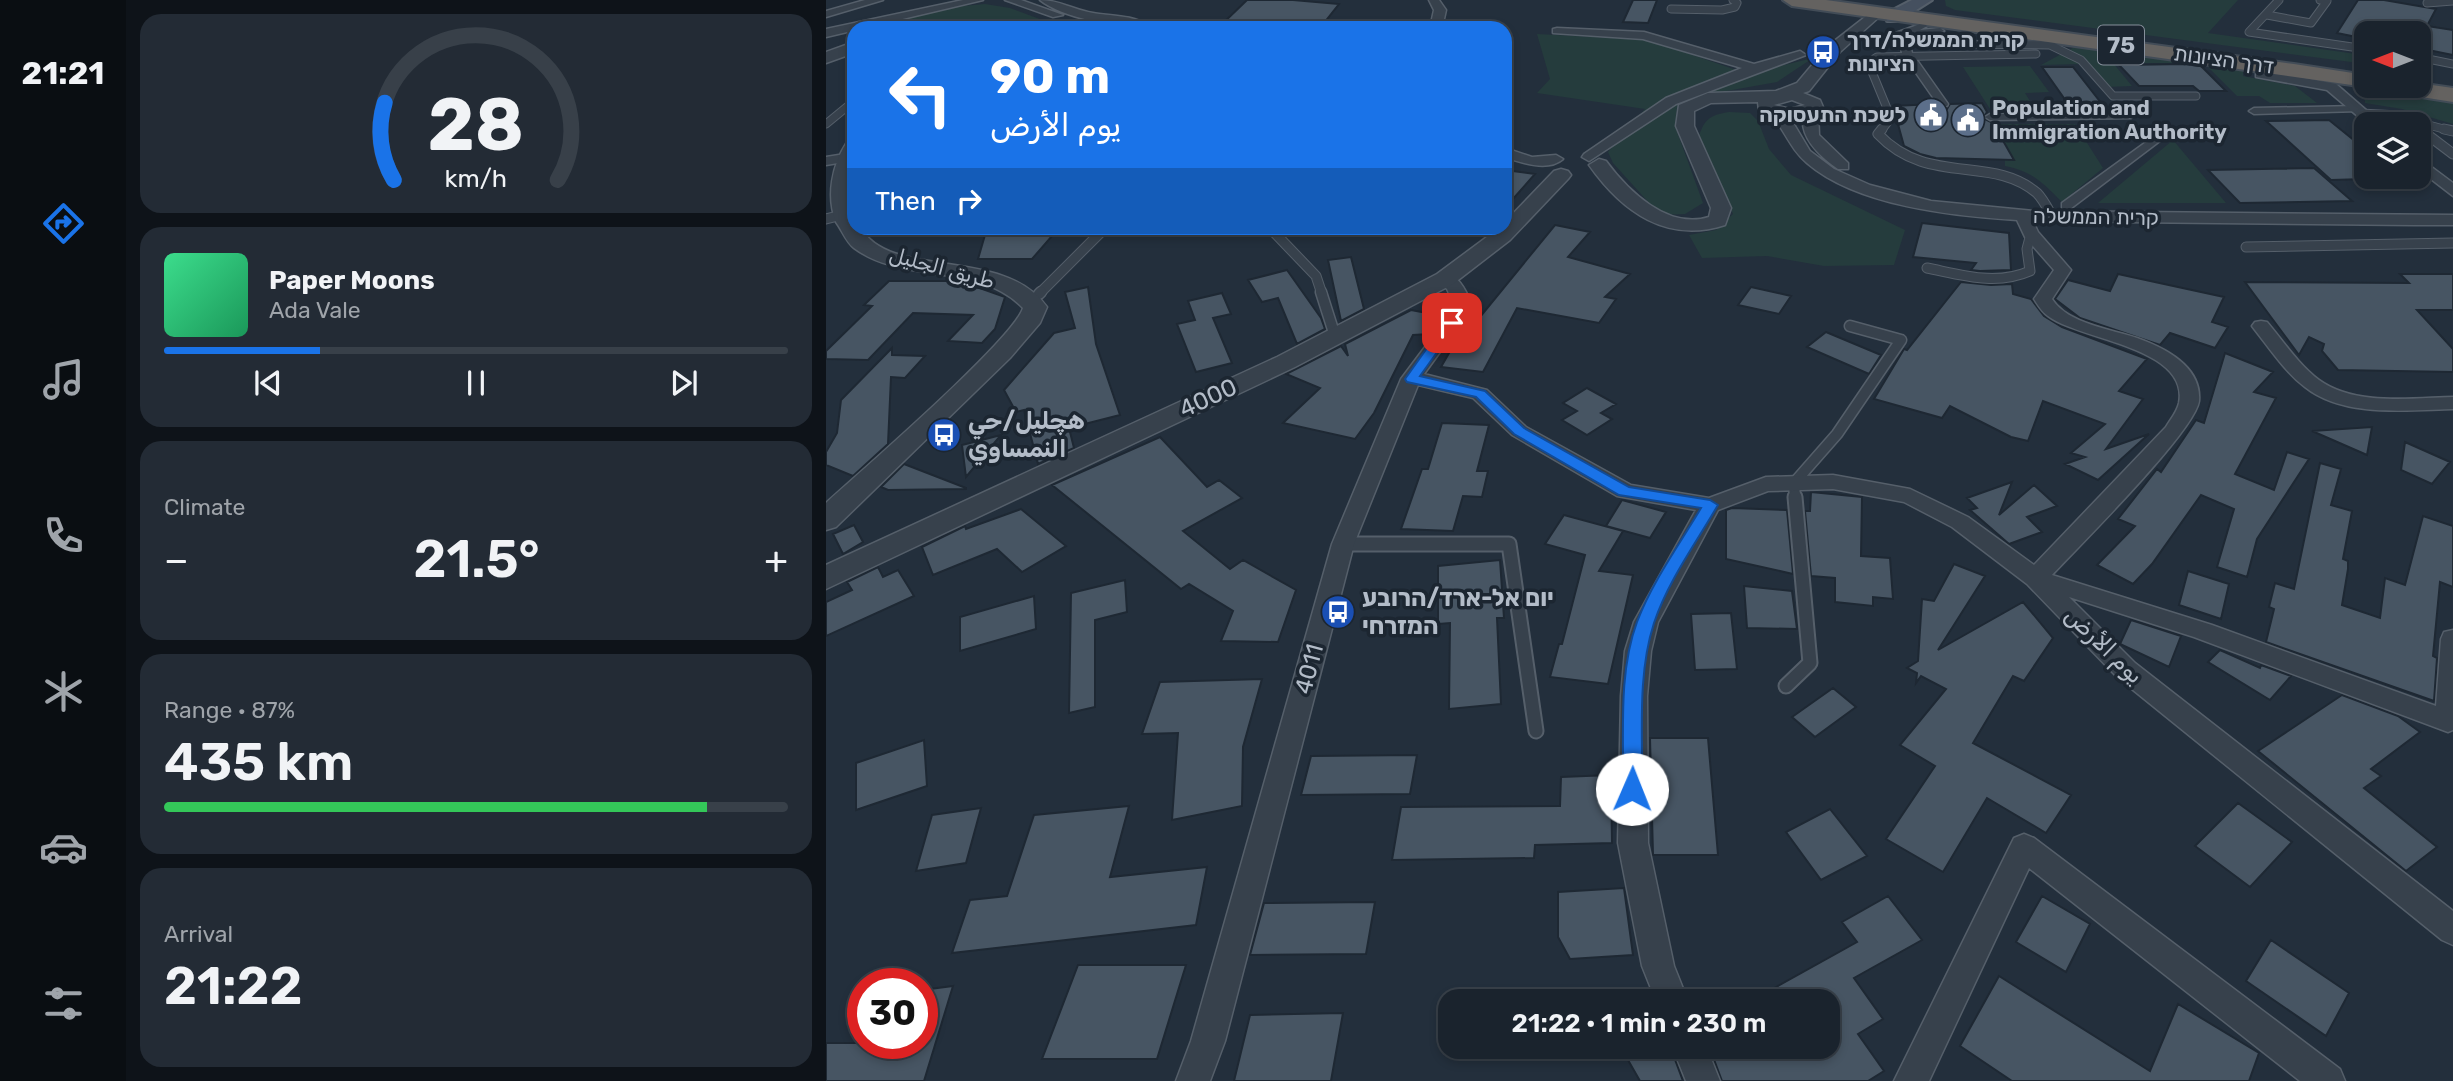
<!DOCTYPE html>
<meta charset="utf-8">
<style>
body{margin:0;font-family:Rubik,"Noto Sans Arabic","Noto Sans Hebrew",sans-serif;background:#232b35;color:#f1f3f6;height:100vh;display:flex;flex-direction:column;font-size:26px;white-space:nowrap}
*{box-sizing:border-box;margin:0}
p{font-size:23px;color:#9fa4aa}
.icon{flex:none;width:38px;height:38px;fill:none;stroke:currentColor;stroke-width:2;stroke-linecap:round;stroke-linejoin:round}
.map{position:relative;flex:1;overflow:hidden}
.sheet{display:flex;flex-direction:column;gap:14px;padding:14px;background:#0e1319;width:700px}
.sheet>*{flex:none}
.guide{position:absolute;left:21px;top:21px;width:665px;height:214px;border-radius:21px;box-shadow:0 4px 10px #0003,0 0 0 2px #384049;background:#1a73e8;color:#fff;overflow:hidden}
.needle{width:46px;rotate:270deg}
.fabs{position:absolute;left:1528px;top:21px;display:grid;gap:14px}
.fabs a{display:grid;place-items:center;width:77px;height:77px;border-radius:14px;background:#1a232d;box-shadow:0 4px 10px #0003,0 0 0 2px #384049;font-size:35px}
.speed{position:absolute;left:21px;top:968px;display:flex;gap:14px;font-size:35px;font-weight:700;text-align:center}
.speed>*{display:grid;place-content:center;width:91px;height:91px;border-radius:50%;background:#1a232d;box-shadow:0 4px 10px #0003,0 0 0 2px #384049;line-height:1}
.speed .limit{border:10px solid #d22;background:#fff;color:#111}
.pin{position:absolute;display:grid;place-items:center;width:60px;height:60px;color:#fff;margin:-30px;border-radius:14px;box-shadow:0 4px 10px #0006}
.me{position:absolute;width:77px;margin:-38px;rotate:1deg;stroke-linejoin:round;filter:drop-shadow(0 0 5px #0008)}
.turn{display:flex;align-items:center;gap:24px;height:147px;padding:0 28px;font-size:32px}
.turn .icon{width:91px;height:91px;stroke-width:2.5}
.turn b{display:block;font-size:49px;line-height:60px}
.then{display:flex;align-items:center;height:66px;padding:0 28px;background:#0003;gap:14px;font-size:26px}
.big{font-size:52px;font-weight:600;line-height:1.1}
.sheet .widget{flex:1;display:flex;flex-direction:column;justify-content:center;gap:10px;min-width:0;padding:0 24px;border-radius:21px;background:#232b35}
.sheet .dial{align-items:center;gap:0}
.dial svg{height:182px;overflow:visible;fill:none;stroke:#384049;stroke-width:7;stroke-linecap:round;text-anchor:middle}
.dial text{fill:#f1f3f6;stroke:none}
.song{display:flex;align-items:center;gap:21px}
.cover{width:84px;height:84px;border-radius:10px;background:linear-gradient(135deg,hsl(150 70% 55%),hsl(150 70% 35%))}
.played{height:7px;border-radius:4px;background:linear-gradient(90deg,#1a73e8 25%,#384049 25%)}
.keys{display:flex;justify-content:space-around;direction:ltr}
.heat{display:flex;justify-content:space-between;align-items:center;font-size:38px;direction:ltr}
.charge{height:10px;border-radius:5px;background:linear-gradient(90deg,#34c759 87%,#384049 0)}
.trip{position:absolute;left:612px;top:989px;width:402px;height:70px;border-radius:21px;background:#1a232d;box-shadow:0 4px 10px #0003,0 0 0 2px #384049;font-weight:600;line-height:70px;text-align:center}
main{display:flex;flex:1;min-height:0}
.dock{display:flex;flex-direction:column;width:126px;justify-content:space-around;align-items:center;background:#0a0e12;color:#9fa4aa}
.dock .icon{width:49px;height:49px}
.dock .selected{color:#1a73e8}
.dock b{font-size:32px;color:#f1f3f6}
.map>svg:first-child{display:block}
</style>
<main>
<nav class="dock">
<b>21:21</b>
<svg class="icon selected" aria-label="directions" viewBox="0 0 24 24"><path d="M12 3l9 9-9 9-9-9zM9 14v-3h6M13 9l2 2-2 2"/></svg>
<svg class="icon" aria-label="music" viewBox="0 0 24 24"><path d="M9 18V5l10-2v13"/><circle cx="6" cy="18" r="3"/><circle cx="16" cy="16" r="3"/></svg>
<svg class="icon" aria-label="phone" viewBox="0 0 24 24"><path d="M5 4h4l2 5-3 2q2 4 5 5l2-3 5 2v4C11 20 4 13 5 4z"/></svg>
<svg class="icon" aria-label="climate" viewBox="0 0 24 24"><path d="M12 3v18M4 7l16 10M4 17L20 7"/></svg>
<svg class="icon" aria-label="car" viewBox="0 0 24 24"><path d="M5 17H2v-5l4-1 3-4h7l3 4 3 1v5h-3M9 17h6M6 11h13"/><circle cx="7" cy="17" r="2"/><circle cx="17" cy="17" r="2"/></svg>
<svg class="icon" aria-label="filters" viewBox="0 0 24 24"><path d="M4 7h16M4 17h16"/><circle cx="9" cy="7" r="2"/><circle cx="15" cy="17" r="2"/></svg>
</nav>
<section class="sheet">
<div class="widget dial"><svg viewBox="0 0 100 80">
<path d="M14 69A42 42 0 1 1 86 69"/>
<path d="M14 69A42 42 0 0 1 10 35" stroke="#1a73e8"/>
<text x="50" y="56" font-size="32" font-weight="700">28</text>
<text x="50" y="72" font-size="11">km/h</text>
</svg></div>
<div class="widget">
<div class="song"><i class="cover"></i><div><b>Paper Moons</b><p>Ada Vale</p></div></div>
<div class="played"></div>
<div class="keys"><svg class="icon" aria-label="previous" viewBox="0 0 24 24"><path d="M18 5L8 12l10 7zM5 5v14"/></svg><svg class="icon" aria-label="pause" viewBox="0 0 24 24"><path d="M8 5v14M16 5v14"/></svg><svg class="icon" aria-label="next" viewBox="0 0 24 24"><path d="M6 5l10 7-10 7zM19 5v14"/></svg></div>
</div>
<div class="widget"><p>Climate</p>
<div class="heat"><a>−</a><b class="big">21.5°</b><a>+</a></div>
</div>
<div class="widget"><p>Range · 87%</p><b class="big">435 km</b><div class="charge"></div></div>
<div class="widget"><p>Arrival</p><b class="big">21:22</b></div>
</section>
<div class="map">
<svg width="1627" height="1081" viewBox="0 0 1627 1081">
<rect width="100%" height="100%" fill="#232f3c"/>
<path fill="#253c3d" d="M1119 0H1412L1382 33 1530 54 1533 63 1129 10 1120 6Z
M159 4 184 8 227 24 224 28H39L126 7Z
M711 34 823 40 922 74 987 58 951 82 867 97 851 108 849 126 877 203 859 214 834 215 787 163 782 152 819 109 711 93 724 79Z
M1254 44 1417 68V76L1469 86 1491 103H1444L1433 96H1411L1378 63H1287L1306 86 1280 87 1257 64 1215 65Z
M1204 66 1223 92 1199 93 1209 109H1164L1137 67Z
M1539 85 1627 100V124L1576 109 1539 103Z
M903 112 924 113 932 121 943 149 965 175 1079 230 1068 265 998 266 941 256 876 258 863 235 890 230 907 214 873 136C879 118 885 115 903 112Z
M1165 124H1249L1277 168 1236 202C1217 183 1206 171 1179 166V148Z
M1347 140 1400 203H1272Z"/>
<path fill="#475563" stroke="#1e2833" stroke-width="2" d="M421 0H467L513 4 494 28H392Z
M807 0H831L822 23 797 22Z
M1532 0H1558L1610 9 1601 26 1627 30V55L1592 48V33H1540V39L1511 33Z
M1361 64 1375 66 1400 91H1373L1367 86H1313L1293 65Z
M1216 67H1247L1279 108H1245Z
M1156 103 1161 112 1157 118 1167 123 1188 160 1110 158 1094 154 1078 146 1067 106 1109 104 1113 109H1121L1124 104Z
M1503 120 1540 150V179L1505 180 1440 121Z
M1488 168 1526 201 1414 203 1382 170Z
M679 170 709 174 679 208Z
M1096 223 1183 233 1185 270 1154 271 1145 270 1150 263 1087 257Z
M729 225 764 232 742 257 804 274 779 297 790 299 773 323 691 308 657 372 615 367 634 334H630L639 318 654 317Z
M161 228H233L206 259H152Z
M525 257 538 309 515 321 502 260Z
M461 270 495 318 499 329 471 344 452 298 436 302 422 280Z
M1292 274 1398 297 1386 322 1402 327 1389 348 1344 333 1334 345 1254 318 1229 299 1242 280 1284 291Z
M1574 274H1627V310H1591L1627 349V372L1512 370 1496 351 1498 344 1483 337 1473 355 1419 282 1583 283Z
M63 281H134L179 297 169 329 156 343 122 341 147 315 87 313 42 360 0 359V351L46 306 38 305Z
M1135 282 1165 285 1186 284 1187 294 1205 299 1218 316 1236 327 1321 359 1293 391 1317 399 1280 449 1323 434 1272 480 1239 464 1259 457 1245 453 1279 424 1217 401 1202 441 1185 437 1124 406 1116 418 1048 399 1078 349 1081 350Z
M262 287 270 344 294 415 243 428 248 448 212 464 198 410 190 412 178 390 228 333 249 328 239 292Z
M925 287 965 296 953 314 912 305Z
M396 293 405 314 387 318 406 363 370 372 351 324 369 320 362 301Z
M585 310 617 316 605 334 587 335 548 413 529 439 457 423 494 388 460 374 515 346 522 356 519 344Z
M1000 332 1055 355 1043 374 981 347Z
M66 348V355L99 356 79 378 65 377 62 444 27 476 0 465V452L11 433 15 400Z
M1399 353 1447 372 1428 392 1450 398 1409 474 1448 490 1461 452 1483 459 1431 539 1421 577 1391 567 1408 509 1375 495 1326 564 1307 584 1271 565 1309 526 1292 519 1331 469 1335 472 1370 420 1378 423Z
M761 388 790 404 775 413 786 419 761 435 736 420 751 411 737 403Z
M616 423 663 425 651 471H662L656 497 637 496 627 531 575 529 596 469H602Z
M1546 427 1541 455 1486 431Z
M175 435 140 477 136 445Z
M334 437 381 487 393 480 416 498 357 531 404 569 417 560 470 590 452 642 395 641 407 611 363 584 355 589 226 485Z
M1579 442 1624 462 1606 484 1575 470Z
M1494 463 1515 469 1505 505 1526 511 1517 559 1522 561V569L1516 605 1554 618 1559 578 1579 585 1597 516 1627 526V587L1614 582 1607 656 1611 658 1608 701 1440 642 1448 609 1443 607 1449 583 1468 589Z
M78 464 140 488V489L62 490 55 487Z
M1186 482 1173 515 1208 485 1231 506 1201 517 1216 532 1183 544 1144 510 1151 508 1141 498Z
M985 492 1036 497 1035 556 1064 558 1067 599 1047 597V606L1009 602V578L985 576 979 511H984Z
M796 500 840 512 824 538 780 526Z
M906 508 961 510 967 574 900 559V510Z
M195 509 240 546 196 572 171 549 107 575 96 547 139 526 140 529Z
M738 515 797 531 773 571 807 575 782 684 724 677 733 644H736L759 555 719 544Z
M28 525 37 542 17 554 7 534Z
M674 560 678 618H671L675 704 623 709 624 623 612 624V566Z
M1128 564 1159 576 1112 650 1197 602 1227 638 1198 681 1187 676 1147 743 1245 795 1220 833 1161 798 1117 872 1060 839 1109 766 1074 745 1120 689 1095 676 1090 683 1091 673 1081 668 1092 661 1096 599 1108 601Z
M52 567 57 577 72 570 88 596 0 636V602L26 590 21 582Z
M1362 571 1403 584 1395 619 1353 605Z
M299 580 301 612 269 620V707L243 713 245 593Z
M918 586 966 591 971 629 921 628Z
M208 596 210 629 134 651V617Z
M905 613 911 669 869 670 865 614Z
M1305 620 1355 636 1343 667 1294 644Z
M1394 650 1434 668 1435 665 1465 676 1444 700 1382 662Z
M436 679 417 747 416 806 346 820 352 733 316 734 334 682Z
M1007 688 1030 707 989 737 966 717Z
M1516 695 1572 716 1594 732 1545 769 1555 776 1538 788 1611 847 1580 871 1432 751Z
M824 738H882L892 855H827Z
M98 740 101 786 30 810V763Z
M591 755 584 794 475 795 485 756Z
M785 775 786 843 709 845 708 858 566 860 575 807 734 806 735 777Z
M1412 803 1466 842 1424 887 1369 846Z
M303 806 284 877 381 867 370 925 126 953 144 900 181 896 208 815Z
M155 808 140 863 90 871 106 815Z
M1004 809 1041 856 995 880 960 832Z
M798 888 807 955 744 959 732 937V892Z
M1062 896 1096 940 1028 978 1057 1019 1032 1034 1058 1071 1042 1081H896L883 1046H1003V1001H925L1031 942 1016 922Z
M1216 896 1264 924 1240 972 1190 942Z
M549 902 540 954 424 955 438 903Z
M1445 940 1523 993 1500 1036 1420 981Z
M252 965H360L331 1059H216Z
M1173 976 1324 1071 1352 1004 1433 1053 1423 1081H1186L1134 1046Z
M127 986 98 1081H0V1043H96V990Z
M517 1013 505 1081H408L424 1015Z
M794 1046H844L857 1081H814Z"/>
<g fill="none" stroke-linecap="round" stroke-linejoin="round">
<g stroke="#555f6a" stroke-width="9">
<path id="service-far3" d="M1453 0 1423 32 1540 49
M1601 3 1627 1
M845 9 896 10 909 7 911 3 907 0
M1441 15 1485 23 1501 1 1494 0
M1109 44 1224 45 1255 60 1287 96H1370
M1592 57 1627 64
M1535 113 1573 115 1589 124
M1584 120 1625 131
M0 124 28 101
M1592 127 1597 131
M1055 131 1065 118 1044 67 1045 61 1051 57 1210 54"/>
</g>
<g stroke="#555f6a" stroke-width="11">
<path id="service-far2" d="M1056 129 1052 134C1102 187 1165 154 1211 193 1217 199 1222 209 1226 216
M1594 129 1627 154
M1618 129 1627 131
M0 219 16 215
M444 228 490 276 496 294
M656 228 677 236
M1420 247 1627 243
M1101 268C1136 275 1170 286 1204 271L1201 249 1205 234
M213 294 279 228"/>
</g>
<g stroke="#555f6a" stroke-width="13">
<path id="service-far1" d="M495 292 509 336
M213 294 215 292
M969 499 968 483 1011 434 1075 340 1024 326"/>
</g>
<g stroke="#555f6a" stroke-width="17">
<path id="service" d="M517 544H683L710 731
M960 686 984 663 969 497"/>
</g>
<g stroke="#555f6a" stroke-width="3">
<path id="pedestrian" d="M1097 23 1101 26 1094 30 1114 28 1118 31 1083 41 1086 53 1122 104 1121 106H1113L1076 53 1073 39 1078 36 1067 34Z
M1531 106 1536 109 1535 111 1428 114 1423 111 1428 108Z
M1301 113 1306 116 1305 118 1164 120 1159 117 1164 114Z
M1334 132 1343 134 1244 209H1236V203Z"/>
</g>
<g stroke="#555f6a" stroke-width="3">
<path id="minor" d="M39 0H57L0 17V11Z
M137 0H157L0 37V29Z
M179 0H195L237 15 227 17Z
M214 0C233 0 248 10 267 13 283 16 308 15 321 25L320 28C294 28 236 18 214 0Z
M603 0H613L620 10 616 28H604L608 10Z
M731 28 818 32 928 64 974 51 980 55 850 104 763 161 756 157 758 154 840 98 916 68 817 39 727 33V29Z
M1434 70 1510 84 1556 124H1541L1501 90 1430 77V71Z
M985 106 992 110 993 135 1022 163V169H1012C992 155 968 133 980 107Z
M950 108 963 116 984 151 1008 169 1044 185 1105 201 1209 211 1627 215V225H1588L1207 221 1212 232 1245 270 1226 299C1242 324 1285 329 1311 338 1339 348 1376 367 1373 401 1369 431 1253 546 1226 575L1386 625 1610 706 1615 639 1618 632 1627 630V730L1622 732 1368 637 1243 597 1309 663 1627 911V945L1616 940 1291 677 1201 584 1126 527 1078 502 1007 489 942 491 892 510 832 622 825 651 821 696 822 843 848 966 862 1001H830L816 966 792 843 795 696 799 651 808 622 870 510 791 496 686 435 647 398 592 385 528 544 399 1041 384 1081H350L365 1041 506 544 575 379 617 323 625 298 621 289 610 279 613 275C629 271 637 285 643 298L635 323 598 374 661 390 700 427 805 485 883 498 940 477 1007 475 1084 489 1142 517 1208 565 1340 427C1344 420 1351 412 1353 403 1364 347 1253 340 1222 316 1216 312 1212 305 1208 299L1228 270 1199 237 1191 220C1127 216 1031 206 981 163 964 149 958 128 943 112Z
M679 148 706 157 730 155 737 159C722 172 696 163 679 157Z
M19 154 26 158 24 161 0 165V157Z
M1592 157 1627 183V196L1592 169Z
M1435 321 1441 322C1457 341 1473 365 1493 380 1529 406 1585 398 1627 397V409C1581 410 1518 418 1479 387 1459 372 1444 349 1429 330L1426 326 1429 322Z
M1198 834 1208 838 1514 1069 1519 1081H1474L1203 868 1103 1081H1068L1188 838Z
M846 1046H880L894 1081H860Z"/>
</g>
<g stroke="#555f6a" stroke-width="3">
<path id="tertiary" d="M1048 10 1055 14 1053 17 1014 52 983 91 977 93 994 100 997 107C982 126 952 121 933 111L932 102 885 103 868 111V126L905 208 899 225C841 244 796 212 763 165L773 159 780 161C802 191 842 230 883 217L885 208 850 126 853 105 882 93 950 91 971 83 1002 46ZM966 100 979 105 964 109 948 105Z
M28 42V53L0 63V52Z
M28 140 22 196 28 228H35C64 280 178 246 221 307L214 323 184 358 10 527 0 530V503C34 472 188 339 197 308 153 262 78 285 28 248 20 242 16 230 10 222 0 196 6 165 21 142Z
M735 169 742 171 745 175 742 179 684 240 627 284 469 367 0 589V565L451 357 611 274 673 228H679V222L728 171Z"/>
</g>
<g stroke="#555f6a" stroke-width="4">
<path id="secondary" d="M1086 0H1106L1073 21H1061V13Z"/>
</g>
<g stroke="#424c57" stroke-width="4">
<path id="trunk" d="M957 0H1000L1468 64 1540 75V86H1547L1540 87 966 6Z
M1592 83 1627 88V102L1570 93 1559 86H1592Z"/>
</g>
<use href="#service-far3" stroke="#37414c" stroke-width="7"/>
<use href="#service-far2" stroke="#37414c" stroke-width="9"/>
<use href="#service-far1" stroke="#37414c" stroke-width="10"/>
<use href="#service" stroke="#37414c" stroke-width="13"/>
<use href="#pedestrian" fill="#37414c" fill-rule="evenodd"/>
<use href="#minor" fill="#37414c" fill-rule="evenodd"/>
<use href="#tertiary" fill="#37414c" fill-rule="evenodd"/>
<use href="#secondary" fill="#45505f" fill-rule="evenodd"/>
<use href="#trunk" fill="#646260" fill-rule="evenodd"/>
</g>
<path fill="#1a73e8" stroke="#114b97" stroke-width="2" d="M621 320 632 323 594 376 659 391 698 428 803 487 884 500 892 505C870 543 842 581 828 623 811 675 817 735 816 789L813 795H799L797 789C798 735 792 673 811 622 826 582 853 545 875 508L793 495 688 434 650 397 581 382 579 379Z"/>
<defs>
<g id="bus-disc" transform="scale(1.75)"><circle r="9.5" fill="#1a4fb4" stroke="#1c2631"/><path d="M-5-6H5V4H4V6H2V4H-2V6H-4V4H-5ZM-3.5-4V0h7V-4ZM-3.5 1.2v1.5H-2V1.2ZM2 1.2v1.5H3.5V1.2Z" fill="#fff"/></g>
<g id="civic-disc" transform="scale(1.75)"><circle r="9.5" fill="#5c6f8a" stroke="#1c2631"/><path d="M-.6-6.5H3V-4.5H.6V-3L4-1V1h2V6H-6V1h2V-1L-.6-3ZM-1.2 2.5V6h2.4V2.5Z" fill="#fff"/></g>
</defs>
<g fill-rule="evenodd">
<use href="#bus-disc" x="997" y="52"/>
<use href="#civic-disc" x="1105" y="115"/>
<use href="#civic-disc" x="1142" y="120"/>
<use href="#bus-disc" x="118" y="435"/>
<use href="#bus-disc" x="512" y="612"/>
</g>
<g text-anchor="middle" stroke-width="7" stroke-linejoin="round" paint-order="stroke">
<g font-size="21" font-weight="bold" fill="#b3bcc8" stroke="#1c2631" text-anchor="start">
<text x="1021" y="47">קרית הממשלה/דרך<tspan x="1021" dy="24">הציונות</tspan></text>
<text x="1166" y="115">Population and<tspan x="1166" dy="24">Immigration Authority</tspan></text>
<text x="1080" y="122" text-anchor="end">לשכת התעסוקה</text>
</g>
<g font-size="21" fill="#b3bcc8" stroke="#1c2631">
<text transform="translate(1398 60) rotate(8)" y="7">דרך הציונות</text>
<text transform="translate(1270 217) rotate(1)" y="7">קרית הממשלה</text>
<text transform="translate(116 268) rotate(15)" y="7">طريق الجليل</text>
</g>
<rect fill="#1c2631" stroke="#868f9b" stroke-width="2" x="1272" y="25.5" width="46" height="39" rx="5"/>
<g font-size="23" font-weight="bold" fill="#b3bcc8">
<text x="1295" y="53">75</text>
</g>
<g font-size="24" fill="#b3bcc8" stroke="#1c2631">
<text transform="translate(382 398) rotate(-25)" y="8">4000</text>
<text transform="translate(1278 645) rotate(44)" y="8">يوم الأرض</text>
<text transform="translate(483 669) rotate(-75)" y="8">4011</text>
</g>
<g font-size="24" font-weight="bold" fill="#b3bcc8" stroke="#1c2631" text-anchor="start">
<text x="142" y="429">هچليل/حي<tspan x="142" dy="28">النمساوي</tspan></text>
<text x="536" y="606">יום אל-ארד/הרובע<tspan x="536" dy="28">המזרחי</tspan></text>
</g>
</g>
</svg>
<div class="fabs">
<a><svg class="needle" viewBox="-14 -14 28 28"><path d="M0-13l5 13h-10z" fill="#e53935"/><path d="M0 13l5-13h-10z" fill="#9fa4aa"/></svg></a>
<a><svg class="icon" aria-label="layers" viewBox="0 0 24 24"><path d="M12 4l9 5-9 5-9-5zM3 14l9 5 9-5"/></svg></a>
</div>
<div class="speed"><div class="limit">30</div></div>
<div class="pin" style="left:626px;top:323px;background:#d93025"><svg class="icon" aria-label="arrive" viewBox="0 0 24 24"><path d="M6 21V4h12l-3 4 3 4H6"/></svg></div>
<svg class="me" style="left:806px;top:789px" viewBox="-20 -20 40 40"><circle r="19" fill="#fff"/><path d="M0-13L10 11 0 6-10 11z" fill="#1a73e8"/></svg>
<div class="trip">21:22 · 1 min · 230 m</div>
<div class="guide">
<div class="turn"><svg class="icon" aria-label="left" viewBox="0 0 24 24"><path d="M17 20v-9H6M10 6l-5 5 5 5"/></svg><div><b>90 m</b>يوم الأرض</div></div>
<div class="then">Then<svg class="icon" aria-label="right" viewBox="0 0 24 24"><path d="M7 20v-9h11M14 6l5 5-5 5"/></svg></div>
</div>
</div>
</main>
